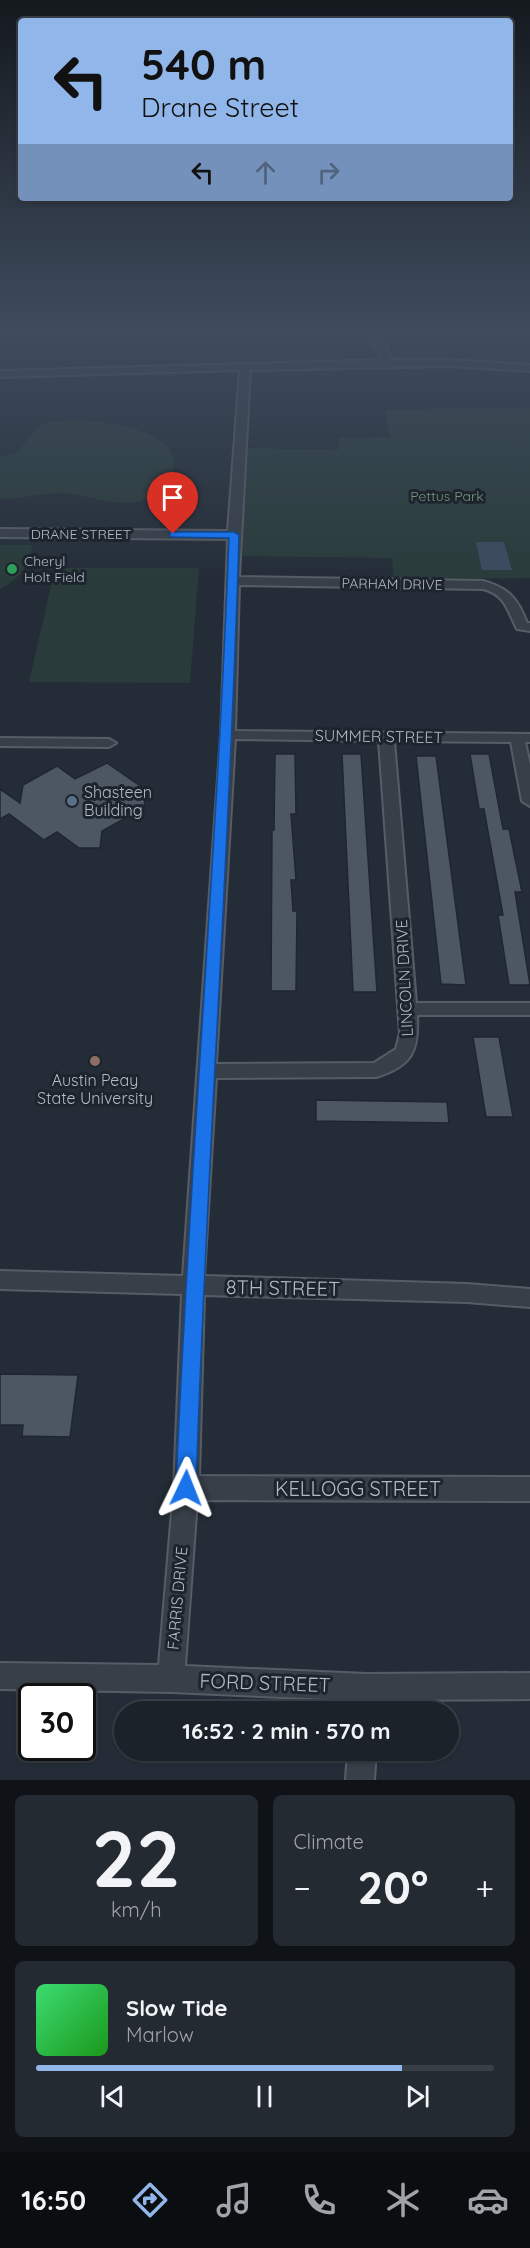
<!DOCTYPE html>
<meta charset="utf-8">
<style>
body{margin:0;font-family:Quicksand,sans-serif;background:#242a31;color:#f1f3f6;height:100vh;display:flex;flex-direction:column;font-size:22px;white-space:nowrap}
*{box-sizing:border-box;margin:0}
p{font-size:20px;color:#a0a4a8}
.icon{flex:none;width:33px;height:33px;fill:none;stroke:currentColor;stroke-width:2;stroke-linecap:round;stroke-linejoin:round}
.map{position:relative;height:1780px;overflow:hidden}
.sheet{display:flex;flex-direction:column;gap:15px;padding:15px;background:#0f1317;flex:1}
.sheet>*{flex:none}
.guide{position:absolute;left:18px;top:18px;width:495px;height:183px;border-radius:6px;box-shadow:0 2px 4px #0004,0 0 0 2px #393f46;background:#91b6ea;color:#111;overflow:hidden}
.speed{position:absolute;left:18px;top:1683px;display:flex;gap:12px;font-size:30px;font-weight:700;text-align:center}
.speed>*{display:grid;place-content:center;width:78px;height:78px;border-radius:50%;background:#1b2229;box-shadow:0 2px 4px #0004,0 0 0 2px #393f46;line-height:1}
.speed .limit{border:3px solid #111;border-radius:9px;background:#fff;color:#111}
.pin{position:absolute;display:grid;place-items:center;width:51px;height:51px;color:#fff;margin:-62px -26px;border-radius:50% 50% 50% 0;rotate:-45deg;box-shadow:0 0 6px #0007}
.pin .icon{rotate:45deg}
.me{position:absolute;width:66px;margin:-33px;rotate:2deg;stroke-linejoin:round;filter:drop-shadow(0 0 4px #0008)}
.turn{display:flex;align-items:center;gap:21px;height:126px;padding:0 24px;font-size:27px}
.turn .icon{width:78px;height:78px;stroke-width:2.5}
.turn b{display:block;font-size:42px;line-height:51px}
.lanes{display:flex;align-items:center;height:57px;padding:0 24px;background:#0003;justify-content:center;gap:30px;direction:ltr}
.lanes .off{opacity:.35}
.big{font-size:45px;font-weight:800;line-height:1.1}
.sheet .widget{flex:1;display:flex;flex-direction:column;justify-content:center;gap:9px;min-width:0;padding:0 21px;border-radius:9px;background:#242a31}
.sheet .dial{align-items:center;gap:0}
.dial b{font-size:78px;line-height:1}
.song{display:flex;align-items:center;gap:18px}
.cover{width:72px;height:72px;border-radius:9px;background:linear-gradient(135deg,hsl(140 70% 55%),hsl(120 70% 35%))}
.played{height:6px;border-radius:3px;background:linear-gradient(90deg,#91b6ea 80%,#393f46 80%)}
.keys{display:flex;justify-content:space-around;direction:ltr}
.heat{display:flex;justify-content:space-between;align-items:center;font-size:33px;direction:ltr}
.sheet .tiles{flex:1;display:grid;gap:15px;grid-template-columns:1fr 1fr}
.widget:last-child{grid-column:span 2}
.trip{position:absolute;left:114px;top:1701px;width:345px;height:60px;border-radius:30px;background:#1b2229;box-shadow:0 2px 4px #0004,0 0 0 2px #393f46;font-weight:800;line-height:60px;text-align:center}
.dock{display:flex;height:96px;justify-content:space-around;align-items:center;background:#0b0e10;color:#a0a4a8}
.dock .icon{width:42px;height:42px}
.dock .selected{color:#91b6ea}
.dock b{font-size:27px;color:#f1f3f6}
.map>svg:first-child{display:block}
</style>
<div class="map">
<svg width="530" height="1780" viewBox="0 0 530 1780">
<rect width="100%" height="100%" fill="#242d37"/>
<path fill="#293b3a" d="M105 333H284L287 336 107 340Z
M530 407V578L394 579 392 558 243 556 244 448 338 450 339 438 390 437 385 410Z
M75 420C103 421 189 430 172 474 168 484 156 495 146 499 118 510 84 492 55 493 36 494 19 500 0 498V457L16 453 42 423Z
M0 545H32C31 565 18 580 0 589Z
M55 568H199L190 683 29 682Z"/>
<path fill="#3c4b5f" d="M476 542H504L512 570H482Z"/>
<path fill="#4d5763" stroke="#1f262f" stroke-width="1.5" d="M275 754H295L296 814H291L296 880H291L293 911H297L296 991H271L272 830H274Z
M342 754H361L377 992H353Z
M470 754H489L503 829H509L522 892H515L530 985H509L498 915H503L484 809H479Z
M416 756H436L466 985 441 984Z
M107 763 146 790 144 808 102 831 100 848H79L57 832 44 840 9 814 0 819V789L20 803 23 785 57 766 75 779Z
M473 1037H499L513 1117H486Z
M316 1100 447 1102 449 1123 316 1121Z
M0 1374 78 1375 70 1437 22 1436 23 1425H0Z"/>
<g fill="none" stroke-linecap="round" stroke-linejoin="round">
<g stroke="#565d66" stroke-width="4">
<path id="street" d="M364 333H374L386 347 392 360H451L530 365V371L451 366 250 370 239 577 483 581C509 588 518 599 527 623H530V631L517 629C507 610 506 595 483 589L239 585 235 731 530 734V742H525L530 765V806L522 801 511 742 394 741 416 1003H530V1015H417C419 1051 412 1066 376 1077L216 1078 204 1276 467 1284 530 1289V1307L467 1302 204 1295 199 1476 530 1477V1501L197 1500 185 1666 366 1674 530 1673V1699L378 1700V1712H350L351 1700 171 1692 0 1689V1663L159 1665 174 1488 182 1294 0 1289V1271L183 1276 221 735 228 539 0 537V529L228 531 240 370 0 377V371L383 360 377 348ZM235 739 379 741 400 1033 396 1049 374 1063 216 1064Z
M0 738 109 739 116 743 109 747 0 746Z
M348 1750H376L374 1780H346Z"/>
</g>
<use href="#street" fill="#383f48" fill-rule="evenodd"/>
</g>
<linearGradient id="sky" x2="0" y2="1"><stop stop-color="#14191e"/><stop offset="0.57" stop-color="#3f4c5e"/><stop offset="1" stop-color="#3f4c5e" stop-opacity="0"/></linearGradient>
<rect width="530" height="582" fill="url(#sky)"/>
<path fill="#1a73e8" stroke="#114b97" stroke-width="1.5" d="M170 532H234L239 535C230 853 206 1170 196 1488L193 1495 186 1498 179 1495 176 1488C189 1171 217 855 229 538L173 537H170Z"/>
<circle fill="#2e9e5b" stroke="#1d242d" stroke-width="2" cx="12" cy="569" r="6"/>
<circle fill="#5c6f8a" stroke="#1d242d" stroke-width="2" cx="72" cy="801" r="6"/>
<circle fill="#8d6e63" stroke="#1d242d" stroke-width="2" cx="95" cy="1061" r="6"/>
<g text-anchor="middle" stroke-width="6" stroke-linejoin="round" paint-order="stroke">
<g font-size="14" fill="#74977b" stroke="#1d242d">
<text x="447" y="501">Pettus Park</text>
</g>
<g font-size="14" fill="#b3bac4" stroke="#1d242d">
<text x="81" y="539">DRANE STREET</text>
<text transform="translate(392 584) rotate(1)" y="5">PARHAM DRIVE</text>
</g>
<g font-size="14" fill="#b3bac4" stroke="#1d242d" text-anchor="start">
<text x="24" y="566">Cheryl<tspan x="24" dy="16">Holt Field</tspan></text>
</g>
<g font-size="16" fill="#b3bac4" stroke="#1d242d">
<text transform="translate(379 736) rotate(1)" y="6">SUMMER STREET</text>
<text transform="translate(404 978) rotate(-93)" y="6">LINCOLN DRIVE</text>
<text transform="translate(177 1598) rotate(-85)" y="6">FARRIS DRIVE</text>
</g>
<g font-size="16" fill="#b3bac4" stroke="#1d242d" text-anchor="start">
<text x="84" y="798">Shasteen<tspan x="84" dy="18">Building</tspan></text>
<text x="95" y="1086" text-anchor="middle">Austin Peay<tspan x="95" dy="18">State University</tspan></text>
</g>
<g font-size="20" fill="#b3bac4" stroke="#1d242d">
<text transform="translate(283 1288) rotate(1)" y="7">8TH STREET</text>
<text x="358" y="1496">KELLOGG STREET</text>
<text transform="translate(265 1683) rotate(2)" y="7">FORD STREET</text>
</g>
</g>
</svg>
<div class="speed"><div class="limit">30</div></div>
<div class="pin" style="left:173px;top:534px;background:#d93025"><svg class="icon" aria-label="arrive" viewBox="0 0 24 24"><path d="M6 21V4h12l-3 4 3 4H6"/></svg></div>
<svg class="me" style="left:186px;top:1488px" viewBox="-20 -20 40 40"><path d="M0-17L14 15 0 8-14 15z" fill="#1a73e8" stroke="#fff" stroke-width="4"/></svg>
<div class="trip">16:52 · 2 min · 570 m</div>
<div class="guide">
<div class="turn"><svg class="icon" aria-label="left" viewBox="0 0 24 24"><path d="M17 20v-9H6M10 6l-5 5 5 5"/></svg><div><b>540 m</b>Drane Street</div></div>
<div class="lanes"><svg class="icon" aria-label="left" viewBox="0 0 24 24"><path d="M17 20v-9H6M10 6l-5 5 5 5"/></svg><svg class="icon off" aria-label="ahead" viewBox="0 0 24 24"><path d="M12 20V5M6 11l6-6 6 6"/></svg><svg class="icon off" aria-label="right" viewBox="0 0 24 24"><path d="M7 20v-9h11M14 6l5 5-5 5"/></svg></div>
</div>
</div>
<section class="sheet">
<div class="tiles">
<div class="widget dial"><b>22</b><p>km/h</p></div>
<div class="widget"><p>Climate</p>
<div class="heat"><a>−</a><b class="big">20°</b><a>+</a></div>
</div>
<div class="widget">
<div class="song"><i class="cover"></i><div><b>Slow Tide</b><p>Marlow</p></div></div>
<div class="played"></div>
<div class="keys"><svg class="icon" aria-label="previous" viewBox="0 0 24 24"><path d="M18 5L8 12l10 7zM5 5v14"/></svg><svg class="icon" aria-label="pause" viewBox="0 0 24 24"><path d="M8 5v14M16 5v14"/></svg><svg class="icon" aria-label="next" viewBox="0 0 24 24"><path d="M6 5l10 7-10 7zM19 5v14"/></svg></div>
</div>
</div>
</section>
<nav class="dock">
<b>16:50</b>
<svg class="icon selected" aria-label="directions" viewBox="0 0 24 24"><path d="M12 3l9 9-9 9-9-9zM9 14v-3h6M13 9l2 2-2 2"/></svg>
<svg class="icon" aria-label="music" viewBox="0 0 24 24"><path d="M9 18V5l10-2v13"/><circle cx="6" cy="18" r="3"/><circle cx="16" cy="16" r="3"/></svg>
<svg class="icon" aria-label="phone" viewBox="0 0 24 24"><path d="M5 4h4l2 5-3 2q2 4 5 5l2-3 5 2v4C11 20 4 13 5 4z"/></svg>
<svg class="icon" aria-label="climate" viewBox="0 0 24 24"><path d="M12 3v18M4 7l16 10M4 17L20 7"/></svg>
<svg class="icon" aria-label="car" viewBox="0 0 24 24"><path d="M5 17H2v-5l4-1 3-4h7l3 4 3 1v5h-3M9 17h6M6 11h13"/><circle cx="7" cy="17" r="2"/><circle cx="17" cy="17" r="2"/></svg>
</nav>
